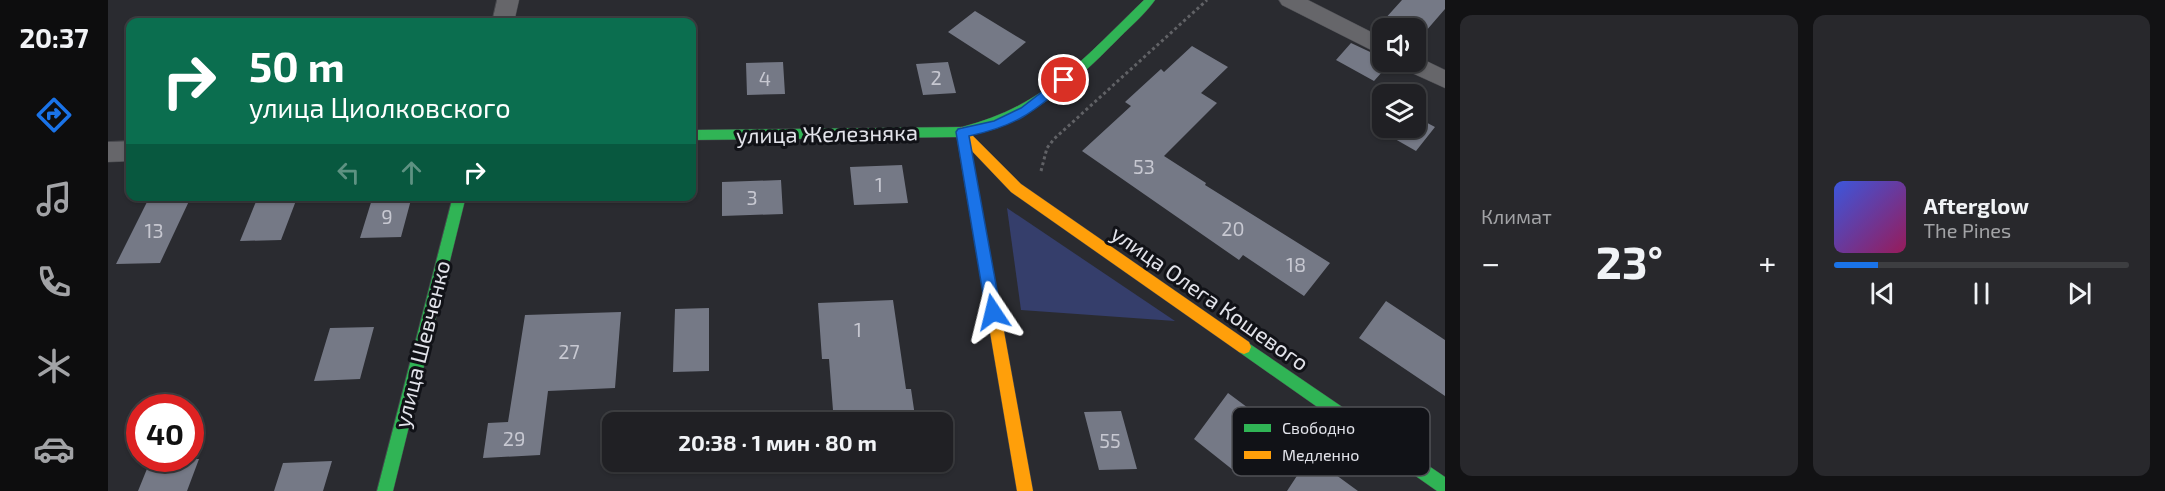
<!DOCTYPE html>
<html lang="ru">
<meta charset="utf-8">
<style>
body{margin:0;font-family:"Exo 2",sans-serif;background:#28282c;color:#f1f3f6;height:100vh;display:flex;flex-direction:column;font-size:22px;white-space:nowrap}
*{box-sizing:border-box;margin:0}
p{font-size:20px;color:#a2a3a6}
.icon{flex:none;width:33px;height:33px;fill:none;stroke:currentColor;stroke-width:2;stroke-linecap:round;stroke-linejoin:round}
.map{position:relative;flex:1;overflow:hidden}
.details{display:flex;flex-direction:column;gap:15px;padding:15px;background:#121214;width:720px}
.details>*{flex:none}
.banner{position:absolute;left:18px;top:18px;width:570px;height:183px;border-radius:12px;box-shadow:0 2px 4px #0004,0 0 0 2px #3d3e41;background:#0b6e4f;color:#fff;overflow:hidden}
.buttons{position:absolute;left:1264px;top:18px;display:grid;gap:12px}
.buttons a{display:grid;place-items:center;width:54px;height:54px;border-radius:12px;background:#202024;box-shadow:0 2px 4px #0004,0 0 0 2px #3d3e41;font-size:30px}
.speed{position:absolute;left:18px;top:394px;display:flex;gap:12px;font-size:30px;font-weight:700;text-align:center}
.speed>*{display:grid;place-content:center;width:78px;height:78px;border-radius:50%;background:#202024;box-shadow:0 2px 4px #0004,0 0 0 2px #3d3e41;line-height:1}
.speed .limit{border:9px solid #d22;background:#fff;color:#111}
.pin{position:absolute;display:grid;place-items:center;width:51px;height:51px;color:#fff;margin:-26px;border:3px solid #fff;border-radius:50%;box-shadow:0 2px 6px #0007}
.me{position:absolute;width:66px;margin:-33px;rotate:350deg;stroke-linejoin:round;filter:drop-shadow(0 0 4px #0008)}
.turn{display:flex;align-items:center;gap:21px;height:126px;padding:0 24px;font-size:27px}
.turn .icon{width:78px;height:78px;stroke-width:2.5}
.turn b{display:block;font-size:42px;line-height:51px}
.lanes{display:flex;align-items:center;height:57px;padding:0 24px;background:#0003;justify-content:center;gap:30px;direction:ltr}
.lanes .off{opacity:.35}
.big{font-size:45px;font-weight:700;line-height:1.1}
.details .tile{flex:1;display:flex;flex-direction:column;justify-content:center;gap:9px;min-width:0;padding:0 21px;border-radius:12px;background:#28282c}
.song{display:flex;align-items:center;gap:18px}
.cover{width:72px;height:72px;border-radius:9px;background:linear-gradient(135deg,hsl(230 70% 55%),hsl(330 70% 35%))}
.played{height:6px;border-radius:3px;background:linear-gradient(90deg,#1a73e8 15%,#3d3e41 15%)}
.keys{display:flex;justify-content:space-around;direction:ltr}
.heat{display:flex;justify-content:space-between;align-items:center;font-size:33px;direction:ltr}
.details .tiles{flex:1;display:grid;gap:15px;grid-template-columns:repeat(2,1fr)}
.trip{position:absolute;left:494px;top:412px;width:351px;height:60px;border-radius:12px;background:#202024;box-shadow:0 2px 4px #0004,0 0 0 2px #3d3e41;font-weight:700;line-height:60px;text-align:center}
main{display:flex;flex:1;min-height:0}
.tab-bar{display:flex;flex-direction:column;width:108px;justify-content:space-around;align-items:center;background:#0d0d0e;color:#a2a3a6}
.tab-bar .icon{width:42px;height:42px}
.tab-bar .on{color:#1a73e8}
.tab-bar b{font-size:27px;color:#f1f3f6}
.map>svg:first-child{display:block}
</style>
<main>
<nav class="tab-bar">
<b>20:37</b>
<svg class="icon on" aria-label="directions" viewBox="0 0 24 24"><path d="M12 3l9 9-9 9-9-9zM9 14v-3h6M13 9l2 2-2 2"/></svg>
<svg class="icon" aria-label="music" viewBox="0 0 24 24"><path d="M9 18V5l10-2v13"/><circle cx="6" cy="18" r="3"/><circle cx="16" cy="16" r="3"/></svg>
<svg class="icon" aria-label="phone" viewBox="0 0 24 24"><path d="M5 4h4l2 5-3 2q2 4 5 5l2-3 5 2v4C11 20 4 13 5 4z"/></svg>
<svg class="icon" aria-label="climate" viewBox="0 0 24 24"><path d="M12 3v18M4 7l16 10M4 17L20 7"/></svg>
<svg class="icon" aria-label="car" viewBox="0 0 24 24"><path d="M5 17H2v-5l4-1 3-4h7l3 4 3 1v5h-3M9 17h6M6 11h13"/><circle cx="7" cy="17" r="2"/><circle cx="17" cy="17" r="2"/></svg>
</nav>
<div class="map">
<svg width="1337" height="491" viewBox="0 0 1337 491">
<rect width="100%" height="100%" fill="#2a2b30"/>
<path fill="#353e6b" d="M899 208 1067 321 913 310Z"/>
<path fill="#757986" d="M1294 0H1337V9L1311 39 1308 38V28H1275V35L1266 31Z
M867 11 918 42 891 65 840 32Z
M1243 43 1275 58V62H1283L1266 81 1228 60Z
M1084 46 1120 67 1093 93 1109 103 1056 156 1098 183 1097 185 1222 263 1196 296 1135 255 1131 260 974 151 1023 106 1017 102 1053 69 1056 72Z
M675 62 677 94 639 95 638 63Z
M840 62 848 93 815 95 808 64Z
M1275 117V128H1308V117L1327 127 1308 151 1266 127Z
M794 165 800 203 746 205 742 167Z
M673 180 675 214 614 216V182Z
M265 196H304L293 237 252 238Z
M189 198 173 240 132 241 149 199Z
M82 199 52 263 8 264 40 200Z
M785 300 798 389H803L808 423H726L721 359H714L710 303Z
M1278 301 1337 340V396L1251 338Z
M601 308V371L565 372 567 309Z
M513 312 507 388 440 391 432 455 375 458 380 423 400 422 417 315Z
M266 327 252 379 206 381 222 328Z
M1120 393 1163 425 1130 474 1086 439Z
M1013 411 1029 469 991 470 976 412Z
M1202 456 1250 491H1179Z
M43 459H91L79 491H30Z
M224 461 215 491H166L175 463Z"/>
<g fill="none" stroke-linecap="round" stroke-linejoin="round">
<g stroke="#48494e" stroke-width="1">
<path id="street" d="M389 0H411L406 22H384Z
M1171 0H1200L1275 38V56L1174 5Z
M1308 56 1337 70V88L1293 68 1290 62H1308Z
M22 141V161L0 162V142Z"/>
</g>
<g stroke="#48494e" stroke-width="1">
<path id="fast" d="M1036 0H1047C1038 13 1024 25 1012 37 961 89 926 118 854 137L584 140V130L854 127C937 106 977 57 1036 0Z
M345 196H358L285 491H269Z
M1136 340 1337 477V491H1329L1131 352 1129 347 1131 342Z"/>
</g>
<g stroke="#48494e" stroke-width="1">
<path id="slow" d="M854 127 858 129 913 184 1141 342 1143 347 1141 352 1136 354 1131 352 903 192 863 150 925 491H909L848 132Z"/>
</g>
<path stroke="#616266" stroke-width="3" stroke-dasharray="3 3" stroke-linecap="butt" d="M933 171 939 148 946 139 1099 0"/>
<use href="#street" fill="#66666a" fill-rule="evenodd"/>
<use href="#fast" fill="#30b455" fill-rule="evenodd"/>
<use href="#slow" fill="#ff9f0a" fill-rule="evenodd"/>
</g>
<path fill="#1a73e8" stroke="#114b97" stroke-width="1.5" d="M956 75 960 77V83C924 113 908 126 861 136L893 312 885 318 878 312 848 132 850 129 886 121 913 108Z"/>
<g text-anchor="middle" stroke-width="6" stroke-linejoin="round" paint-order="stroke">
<g font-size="20" fill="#c7c8d1">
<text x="828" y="85">2</text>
<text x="657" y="86">4</text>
<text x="1036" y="174">53</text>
<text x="771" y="192">1</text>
<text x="644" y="205">3</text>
<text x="279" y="224">9</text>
<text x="1125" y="236">20</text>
<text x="46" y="238">13</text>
<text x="1188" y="272">18</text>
<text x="750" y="337">1</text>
<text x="461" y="359">27</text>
<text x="406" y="446">29</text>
<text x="1002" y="448">55</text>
</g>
<g font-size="22" fill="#e2e3ea" stroke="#111217">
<text transform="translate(719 134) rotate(-1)" y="8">улица Железняка</text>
<text transform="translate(1102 298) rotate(35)" y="8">улица Олега Кошевого</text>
<text transform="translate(314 344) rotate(-76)" y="8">улица Шевченко</text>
</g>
</g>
<rect x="1124" y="407" width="198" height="69" rx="9" fill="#111217" stroke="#505156" stroke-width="1.5"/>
<rect x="1136" y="424" width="27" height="8" fill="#30b455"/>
<rect x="1136" y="451" width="27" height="8" fill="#ff9f0a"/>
<g font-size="16" fill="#e2e3ea">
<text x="1174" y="434">Свободно</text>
<text x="1174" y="461">Медленно</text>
</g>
</svg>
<div class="buttons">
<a><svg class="icon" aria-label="sound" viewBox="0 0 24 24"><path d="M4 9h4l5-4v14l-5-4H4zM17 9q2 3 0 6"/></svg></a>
<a><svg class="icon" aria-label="layers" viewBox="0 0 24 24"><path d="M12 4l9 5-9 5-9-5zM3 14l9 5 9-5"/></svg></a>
</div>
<div class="speed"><div class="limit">40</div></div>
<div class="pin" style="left:956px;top:80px;background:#d93025"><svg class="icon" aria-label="arrive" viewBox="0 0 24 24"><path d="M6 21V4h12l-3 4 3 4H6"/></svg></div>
<svg class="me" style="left:885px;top:312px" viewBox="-20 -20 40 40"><path d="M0-17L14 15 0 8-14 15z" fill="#1a73e8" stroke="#fff" stroke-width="4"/></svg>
<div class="trip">20:38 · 1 мин · 80 m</div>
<div class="banner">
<div class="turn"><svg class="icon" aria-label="right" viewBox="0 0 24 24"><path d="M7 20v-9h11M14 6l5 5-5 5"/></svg><div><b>50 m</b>улица Циолковского</div></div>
<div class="lanes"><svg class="icon off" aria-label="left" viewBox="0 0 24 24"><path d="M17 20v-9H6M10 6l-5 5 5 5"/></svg><svg class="icon off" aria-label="ahead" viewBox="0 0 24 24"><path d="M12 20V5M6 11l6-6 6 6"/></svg><svg class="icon" aria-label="right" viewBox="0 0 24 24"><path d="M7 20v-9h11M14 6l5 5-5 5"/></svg></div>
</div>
</div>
<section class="details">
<div class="tiles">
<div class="tile"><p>Климат</p>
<div class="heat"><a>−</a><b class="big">23°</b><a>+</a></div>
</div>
<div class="tile">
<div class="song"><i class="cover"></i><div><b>Afterglow</b><p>The Pines</p></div></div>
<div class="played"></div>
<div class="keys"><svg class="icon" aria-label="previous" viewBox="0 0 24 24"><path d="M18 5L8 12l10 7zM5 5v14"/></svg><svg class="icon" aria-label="pause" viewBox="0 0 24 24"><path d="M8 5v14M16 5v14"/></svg><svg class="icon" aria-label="next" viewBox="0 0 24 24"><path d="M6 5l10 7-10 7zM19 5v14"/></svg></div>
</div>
</div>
</section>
</main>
